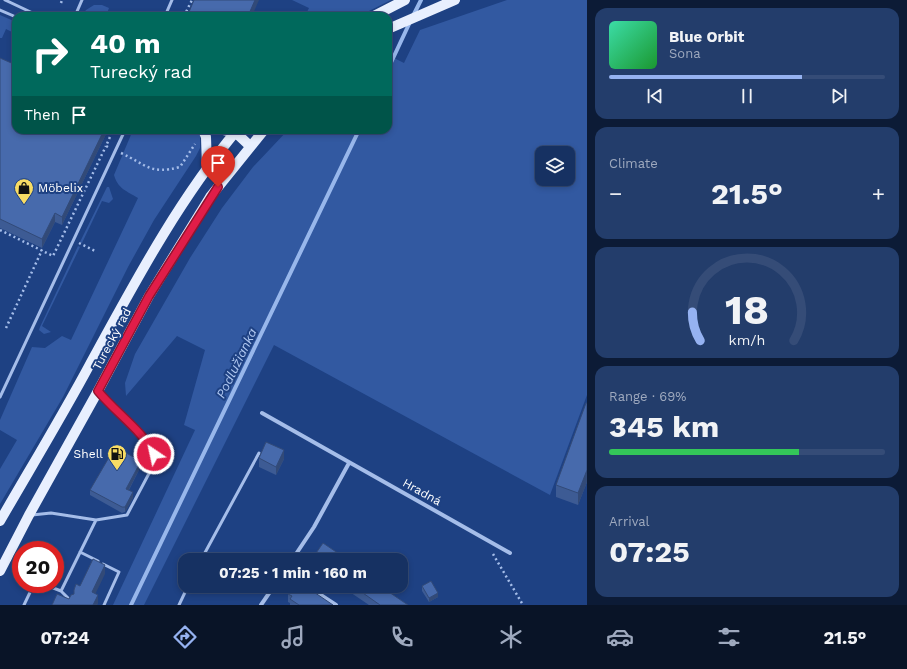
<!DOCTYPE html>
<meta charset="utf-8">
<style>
body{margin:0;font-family:"Work Sans",sans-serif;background:#233d6b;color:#f1f3f6;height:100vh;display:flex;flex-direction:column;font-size:15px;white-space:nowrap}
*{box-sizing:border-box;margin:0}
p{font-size:13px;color:#9ea9be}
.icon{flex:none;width:22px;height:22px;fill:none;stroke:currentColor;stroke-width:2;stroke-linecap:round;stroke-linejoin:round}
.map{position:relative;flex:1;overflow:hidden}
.side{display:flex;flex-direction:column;gap:8px;padding:8px;background:#0c1b36;width:320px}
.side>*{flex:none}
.hud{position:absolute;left:12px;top:12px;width:380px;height:122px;border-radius:12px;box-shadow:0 2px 6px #0003,0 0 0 1px #354c77;background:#00695c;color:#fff;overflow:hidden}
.controls{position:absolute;left:535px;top:146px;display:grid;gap:8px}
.controls a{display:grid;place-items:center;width:40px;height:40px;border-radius:8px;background:#163162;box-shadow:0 2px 6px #0003,0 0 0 1px #354c77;font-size:20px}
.speed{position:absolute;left:12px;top:541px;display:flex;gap:8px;font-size:20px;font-weight:700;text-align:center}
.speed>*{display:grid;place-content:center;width:52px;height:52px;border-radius:50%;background:#163162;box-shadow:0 2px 6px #0003,0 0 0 1px #354c77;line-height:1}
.speed .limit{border:6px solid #d22;background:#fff;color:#111}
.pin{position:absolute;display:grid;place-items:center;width:34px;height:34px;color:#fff;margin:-41px -17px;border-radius:50% 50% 50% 0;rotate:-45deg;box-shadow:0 0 4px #0007}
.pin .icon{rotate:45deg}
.me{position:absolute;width:44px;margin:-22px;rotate:326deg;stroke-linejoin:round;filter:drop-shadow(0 0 3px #0008)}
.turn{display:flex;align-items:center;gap:14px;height:84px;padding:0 12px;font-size:18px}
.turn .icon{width:52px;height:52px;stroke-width:2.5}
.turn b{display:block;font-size:28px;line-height:34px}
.then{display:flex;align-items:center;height:38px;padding:0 12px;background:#0003;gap:8px;font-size:15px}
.big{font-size:30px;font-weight:700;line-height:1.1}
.side .card{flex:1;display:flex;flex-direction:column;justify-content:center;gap:6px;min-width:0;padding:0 14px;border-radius:12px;background:#233d6b}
.side .dial{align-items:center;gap:0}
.dial svg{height:104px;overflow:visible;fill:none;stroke:#354c77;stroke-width:7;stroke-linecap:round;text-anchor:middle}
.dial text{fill:#f1f3f6;stroke:none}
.song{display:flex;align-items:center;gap:12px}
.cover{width:48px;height:48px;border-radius:6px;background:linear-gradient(135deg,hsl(160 70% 55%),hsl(130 70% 35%))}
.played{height:4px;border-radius:2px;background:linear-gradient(90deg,#95b2f1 70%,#354c77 70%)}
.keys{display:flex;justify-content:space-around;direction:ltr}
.heat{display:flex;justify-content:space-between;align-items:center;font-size:22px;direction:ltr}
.charge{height:6px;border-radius:3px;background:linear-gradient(90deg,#34c759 69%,#354c77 0)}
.trip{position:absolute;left:178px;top:553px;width:230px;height:40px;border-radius:12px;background:#163162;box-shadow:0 2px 6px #0003,0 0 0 1px #354c77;font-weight:700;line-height:40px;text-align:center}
.dock{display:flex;height:64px;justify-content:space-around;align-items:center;background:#091427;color:#9ea9be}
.dock .icon{width:28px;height:28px}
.dock .current{color:#95b2f1}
.dock b{font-size:18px;color:#f1f3f6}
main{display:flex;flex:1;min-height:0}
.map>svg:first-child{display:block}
</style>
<main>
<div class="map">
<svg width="587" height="605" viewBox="0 0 587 605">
<rect width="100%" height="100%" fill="#1e4183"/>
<path fill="#3259a1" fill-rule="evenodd" d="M292 0H391L359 16H305L309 8Z
M507 0H587V395L550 495 274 345 144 605H113L195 430 184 425 205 350 177 336 126 396 125 383 135 354 190 258 222 208 253 167 288 130H388V55L404 63 420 30ZM542 153H568V179H542Z
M94 5H102L109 8 106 16H82L86 10Z
M0 15 16 22V34L6 29 2 38H0Z
M133 130H197L200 134V148L196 156 154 220 128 267 63 397 0 504V469L17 440 0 430V420L32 347 45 348 62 336 71 340 138 198C127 191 118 189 114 175Z
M107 187H109L113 199 109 203 102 201 82 243 80 242Z
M78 246 80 247 42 326 51 332 44 334 39 330 40 327Z"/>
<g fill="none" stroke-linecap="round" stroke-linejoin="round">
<path stroke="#98b7eb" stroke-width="4" d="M413 16 421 0
M388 69 410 22
M131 605 359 130"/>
<path stroke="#a5bde9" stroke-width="2.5" stroke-dasharray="2 3" stroke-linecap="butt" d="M61 3 62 0
M184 16 192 0
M108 147 106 146 113 130
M121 153C147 165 150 175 180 167L195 144
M0 230 53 256 106 146
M79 243 95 251
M6 328 42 250
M493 554 523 605"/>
<path stroke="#a5bde9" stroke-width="3" d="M5 0 39 16
M0 10 16 17
M75 16 82 0
M165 16 172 0
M0 397 125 130
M32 515 51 513 96 520 127 515 154 464V454L150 445 100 393
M80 552 98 561
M201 560 259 453
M103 564 119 572 104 605
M43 584 61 591
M71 601 61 591 96 520
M24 605 34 584
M179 605 188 586"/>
<path stroke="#a5bde9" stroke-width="4" d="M262 413 510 553
M292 560 314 527 349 463
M307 586 336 605
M261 605 274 586"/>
<path stroke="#e8effe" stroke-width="10" d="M374 16 405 0
M388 29 455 0
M203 130 206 137 207 168
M223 130 235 133
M233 130 250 146
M0 521C30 469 61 418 89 366 134 284 177 202 237 130
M0 571 29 515 98 391 149 296 210 197 264 130"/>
</g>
<path fill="#3d5b94" d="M189 12 252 16H189Z
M0 58 16 130H108L62 225 55 222 42 248 0 228Z
M587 403V482L578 505 556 497V485Z
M259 458 284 459 276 475 259 467Z
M141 466 129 490 133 498 125 512 122 513 90 495V490Z
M314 556 348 560H314Z
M341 586H380L408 605H369Z
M422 586 438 597 429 602 422 591Z
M288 594 333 605H290V603L288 602Z"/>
<path fill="#324a78" d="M255 0H259L252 16H248Z
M104 130H108L62 225V217Z
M55 213V222L42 248V239Z
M284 450V459L276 475V467Z
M141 461V466L126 495V489Z
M587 470V482L578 505V493Z
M133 492V498L125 512V507Z
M105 565V574L92 601V592Z
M438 593V597L429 602V598Z
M98 595V604L97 605H93Z"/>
<path fill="#476aac" stroke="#324a78" d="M194 0H255L248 16H197L189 12Z
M0 58 16 65V130H104L62 217 55 213 42 239 0 219Z
M586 403H587V470L578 493 556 485Z
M266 442 284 450 276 467 259 458Z
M115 447 141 461 126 489 133 492 125 507H122L90 490Z
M323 543 348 560H320L314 556Z
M93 559 105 565 92 592 98 595 93 605H52L57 594 69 599 71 595 74 594V590L76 584 80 586Z
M431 581 438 593 429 598 422 586Z
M294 586H305L333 605H299L290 599 292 596 288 594Z
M353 586H380L408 605H380Z"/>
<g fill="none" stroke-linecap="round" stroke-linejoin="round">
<g stroke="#92132f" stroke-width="10">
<path id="route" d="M154 454C145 433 114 411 98 391L149 296 218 187"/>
</g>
<use href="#route" stroke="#e11d48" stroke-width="7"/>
</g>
<defs>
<g id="shop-pin" transform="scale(1)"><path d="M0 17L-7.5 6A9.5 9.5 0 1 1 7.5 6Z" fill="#f8dc64" stroke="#1e4183"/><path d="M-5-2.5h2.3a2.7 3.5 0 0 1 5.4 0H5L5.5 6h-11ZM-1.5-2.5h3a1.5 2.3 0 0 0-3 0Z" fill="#111"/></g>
<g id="fuel-pin" transform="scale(1)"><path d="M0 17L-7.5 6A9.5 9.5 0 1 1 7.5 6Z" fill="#f8dc64" stroke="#1e4183"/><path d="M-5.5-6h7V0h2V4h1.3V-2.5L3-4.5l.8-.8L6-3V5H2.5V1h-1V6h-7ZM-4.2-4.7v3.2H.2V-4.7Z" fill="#111"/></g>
</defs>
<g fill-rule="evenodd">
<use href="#shop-pin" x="24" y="188"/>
<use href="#fuel-pin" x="117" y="454"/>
</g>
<g text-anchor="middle" stroke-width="4" stroke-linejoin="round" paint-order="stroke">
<g font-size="12" fill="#fff" stroke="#1e4183" text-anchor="start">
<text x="38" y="192">Möbelix</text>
<text x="103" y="458" text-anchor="end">Shell</text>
</g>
<g font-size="12" fill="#fff" stroke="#1e4183">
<text transform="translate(112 339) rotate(-62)" y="4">Turecký rad</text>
<text transform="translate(422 492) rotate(29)" y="4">Hradná</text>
</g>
<g font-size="13" font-style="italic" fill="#b0c8f1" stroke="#1e4183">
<text transform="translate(236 363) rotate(-64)" y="5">Podlužianka</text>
</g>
</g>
</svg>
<div class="controls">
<a><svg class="icon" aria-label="layers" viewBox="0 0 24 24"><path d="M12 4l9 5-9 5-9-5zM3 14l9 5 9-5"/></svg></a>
</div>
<div class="speed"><div class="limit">20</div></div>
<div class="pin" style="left:218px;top:187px;background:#d93025"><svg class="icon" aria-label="arrive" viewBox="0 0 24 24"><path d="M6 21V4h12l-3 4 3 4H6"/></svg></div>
<svg class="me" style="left:154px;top:454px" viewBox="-20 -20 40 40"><circle r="17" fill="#e11d48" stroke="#fff" stroke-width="3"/><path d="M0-11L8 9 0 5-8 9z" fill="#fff"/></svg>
<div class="trip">07:25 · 1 min · 160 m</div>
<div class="hud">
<div class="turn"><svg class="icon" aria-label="right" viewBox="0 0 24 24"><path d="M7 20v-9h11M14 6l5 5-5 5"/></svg><div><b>40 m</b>Turecký rad</div></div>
<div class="then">Then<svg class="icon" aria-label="arrive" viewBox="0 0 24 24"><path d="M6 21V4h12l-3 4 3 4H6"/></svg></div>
</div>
</div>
<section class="side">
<div class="card">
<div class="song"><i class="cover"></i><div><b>Blue Orbit</b><p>Sona</p></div></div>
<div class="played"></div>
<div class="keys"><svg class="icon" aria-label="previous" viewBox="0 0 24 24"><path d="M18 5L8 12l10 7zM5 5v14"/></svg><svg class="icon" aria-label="pause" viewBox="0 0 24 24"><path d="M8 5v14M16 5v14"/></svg><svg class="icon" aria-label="next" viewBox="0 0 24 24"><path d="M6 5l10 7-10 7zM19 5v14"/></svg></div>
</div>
<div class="card"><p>Climate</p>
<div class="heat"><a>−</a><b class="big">21.5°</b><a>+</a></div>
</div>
<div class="card dial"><svg viewBox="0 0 100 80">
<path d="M14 69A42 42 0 1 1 86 69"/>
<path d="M14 69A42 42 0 0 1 8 47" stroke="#95b2f1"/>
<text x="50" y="56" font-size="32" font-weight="700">18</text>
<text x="50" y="72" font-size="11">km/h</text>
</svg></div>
<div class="card"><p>Range · 69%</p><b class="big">345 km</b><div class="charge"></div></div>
<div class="card"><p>Arrival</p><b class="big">07:25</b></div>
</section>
</main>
<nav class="dock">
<b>07:24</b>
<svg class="icon current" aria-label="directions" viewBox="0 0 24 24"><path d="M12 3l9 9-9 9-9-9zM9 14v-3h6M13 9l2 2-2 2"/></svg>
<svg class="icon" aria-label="music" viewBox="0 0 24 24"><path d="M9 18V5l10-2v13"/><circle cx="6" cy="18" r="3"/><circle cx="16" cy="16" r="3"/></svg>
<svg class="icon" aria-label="phone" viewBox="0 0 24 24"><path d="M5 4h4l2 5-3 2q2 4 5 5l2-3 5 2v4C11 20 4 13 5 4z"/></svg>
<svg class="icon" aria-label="climate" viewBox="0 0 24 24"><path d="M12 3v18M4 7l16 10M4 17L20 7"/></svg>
<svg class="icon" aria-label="car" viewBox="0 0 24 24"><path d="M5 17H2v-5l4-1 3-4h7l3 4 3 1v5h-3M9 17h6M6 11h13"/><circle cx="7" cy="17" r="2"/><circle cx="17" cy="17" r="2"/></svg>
<svg class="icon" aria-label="filters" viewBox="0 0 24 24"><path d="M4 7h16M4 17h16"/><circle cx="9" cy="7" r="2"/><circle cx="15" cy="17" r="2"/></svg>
<b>21.5°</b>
</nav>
